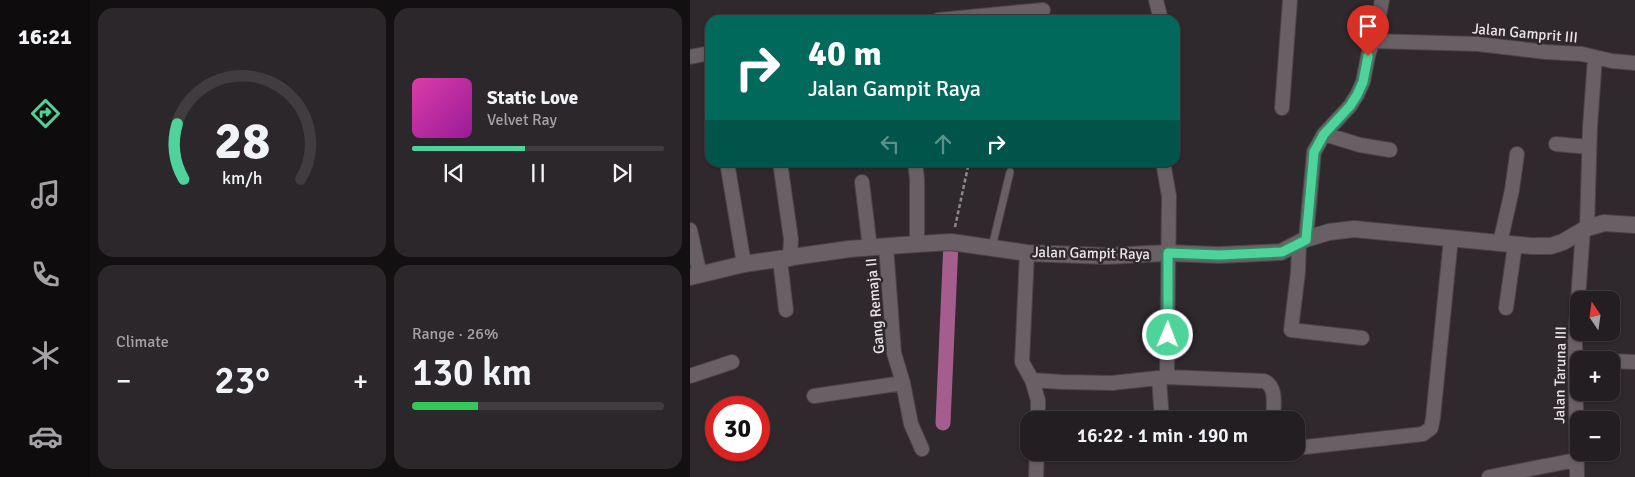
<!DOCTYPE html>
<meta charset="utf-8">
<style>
body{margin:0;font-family:Signika,sans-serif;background:#2b272a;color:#f1f3f6;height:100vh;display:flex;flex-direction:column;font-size:19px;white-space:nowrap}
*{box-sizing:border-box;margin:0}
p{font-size:16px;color:#a3a2a5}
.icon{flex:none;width:28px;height:28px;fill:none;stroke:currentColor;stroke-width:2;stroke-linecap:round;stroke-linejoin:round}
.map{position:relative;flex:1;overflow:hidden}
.side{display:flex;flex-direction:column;gap:8px;padding:8px;background:#131012;width:600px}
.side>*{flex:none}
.top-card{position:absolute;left:15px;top:15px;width:475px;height:152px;border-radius:15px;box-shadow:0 1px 4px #0004,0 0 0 1px #403c3f;background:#00695c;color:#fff;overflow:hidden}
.needle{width:32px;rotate:347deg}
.tools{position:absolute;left:880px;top:291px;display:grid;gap:10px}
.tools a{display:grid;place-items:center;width:50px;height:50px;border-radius:10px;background:#231e21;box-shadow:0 1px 4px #0004,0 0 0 1px #403c3f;font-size:25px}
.speed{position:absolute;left:15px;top:396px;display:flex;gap:10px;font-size:25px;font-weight:700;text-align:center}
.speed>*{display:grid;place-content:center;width:65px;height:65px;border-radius:50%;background:#231e21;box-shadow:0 1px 4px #0004,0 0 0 1px #403c3f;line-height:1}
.speed .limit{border:8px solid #d22;background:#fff;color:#111}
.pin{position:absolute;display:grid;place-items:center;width:42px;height:42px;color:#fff;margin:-51px -21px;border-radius:50% 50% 50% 0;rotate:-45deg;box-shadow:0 0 5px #0007}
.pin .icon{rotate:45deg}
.me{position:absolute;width:55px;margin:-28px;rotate:1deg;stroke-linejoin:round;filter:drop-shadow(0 0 4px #0008)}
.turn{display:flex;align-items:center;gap:18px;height:105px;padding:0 20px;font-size:22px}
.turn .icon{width:65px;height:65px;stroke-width:2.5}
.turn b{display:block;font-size:35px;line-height:42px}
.lanes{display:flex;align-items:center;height:48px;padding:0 20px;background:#0003;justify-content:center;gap:25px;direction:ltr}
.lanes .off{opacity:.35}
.big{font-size:38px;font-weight:600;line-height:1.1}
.side .card{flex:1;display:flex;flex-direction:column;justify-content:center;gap:8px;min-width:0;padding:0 18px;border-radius:15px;background:#2b272a}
.side .dial{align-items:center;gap:0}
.dial svg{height:130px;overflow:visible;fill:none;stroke:#403c3f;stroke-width:7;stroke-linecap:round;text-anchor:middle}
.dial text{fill:#f1f3f6;stroke:none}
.song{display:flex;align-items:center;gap:15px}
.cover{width:60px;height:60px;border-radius:8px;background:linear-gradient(135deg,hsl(320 70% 55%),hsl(300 70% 35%))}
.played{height:5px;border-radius:2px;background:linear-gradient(90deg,#4ed39a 45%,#403c3f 45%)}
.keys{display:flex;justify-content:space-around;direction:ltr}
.heat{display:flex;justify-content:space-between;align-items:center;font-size:28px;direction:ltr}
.charge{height:8px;border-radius:4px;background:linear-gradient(90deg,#34c759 26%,#403c3f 0)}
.side .tiles{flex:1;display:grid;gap:8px;grid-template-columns:repeat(2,1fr)}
.trip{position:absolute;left:330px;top:411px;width:285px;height:50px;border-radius:15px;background:#231e21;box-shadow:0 1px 4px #0004,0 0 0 1px #403c3f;font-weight:600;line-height:50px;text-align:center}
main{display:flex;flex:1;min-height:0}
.menu{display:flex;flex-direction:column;width:90px;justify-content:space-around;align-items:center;background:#0e0c0d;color:#a3a2a5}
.menu .icon{width:35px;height:35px}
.menu .on{color:#4ed39a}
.menu b{font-size:22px;color:#f1f3f6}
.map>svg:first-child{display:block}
</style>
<main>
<nav class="menu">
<b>16:21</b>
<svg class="icon on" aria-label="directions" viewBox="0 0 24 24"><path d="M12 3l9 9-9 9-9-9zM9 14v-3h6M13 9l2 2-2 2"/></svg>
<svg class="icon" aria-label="music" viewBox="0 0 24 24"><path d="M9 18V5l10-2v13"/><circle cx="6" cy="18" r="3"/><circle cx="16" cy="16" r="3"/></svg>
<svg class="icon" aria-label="phone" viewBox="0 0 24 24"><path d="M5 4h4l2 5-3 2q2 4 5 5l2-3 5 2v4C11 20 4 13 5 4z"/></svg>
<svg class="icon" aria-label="climate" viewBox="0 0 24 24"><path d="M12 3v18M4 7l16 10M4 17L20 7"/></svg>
<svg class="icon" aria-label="car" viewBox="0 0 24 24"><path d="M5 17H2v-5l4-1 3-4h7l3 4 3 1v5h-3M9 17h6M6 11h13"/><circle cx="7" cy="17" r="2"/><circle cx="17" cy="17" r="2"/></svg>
</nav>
<section class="side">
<div class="tiles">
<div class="card dial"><svg viewBox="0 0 100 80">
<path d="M14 69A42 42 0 1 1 86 69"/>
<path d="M14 69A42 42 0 0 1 10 35" stroke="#4ed39a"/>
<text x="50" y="56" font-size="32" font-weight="700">28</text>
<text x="50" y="72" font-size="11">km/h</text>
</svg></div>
<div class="card">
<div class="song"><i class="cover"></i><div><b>Static Love</b><p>Velvet Ray</p></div></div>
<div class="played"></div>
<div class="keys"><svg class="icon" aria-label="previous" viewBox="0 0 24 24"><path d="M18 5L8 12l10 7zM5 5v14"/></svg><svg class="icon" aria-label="pause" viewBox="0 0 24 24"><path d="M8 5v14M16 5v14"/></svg><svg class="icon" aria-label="next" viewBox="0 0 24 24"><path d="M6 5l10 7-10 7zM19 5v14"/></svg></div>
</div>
<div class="card"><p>Climate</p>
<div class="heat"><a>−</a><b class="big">23°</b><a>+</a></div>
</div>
<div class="card"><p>Range · 26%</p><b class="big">130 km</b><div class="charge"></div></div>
</div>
</section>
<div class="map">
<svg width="945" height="477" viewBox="0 0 945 477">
<rect width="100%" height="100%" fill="#2f282c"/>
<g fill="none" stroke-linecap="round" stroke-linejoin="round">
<path stroke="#a45d8c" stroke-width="15" d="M253 423 261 242"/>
<g stroke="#494347" stroke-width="9">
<path id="service" d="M302 247 320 172"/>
</g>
<g stroke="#494347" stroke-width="16">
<path id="minor" d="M466 0 471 20
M248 20 353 10
M681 41 788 44 856 52 892 54 922 61 945 63
M0 57 20 53
M592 108 600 0
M634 134 670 145 700 150
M866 144 899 147
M37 162 54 264
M90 162 101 239 100 259
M225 162 227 179V244
M473 162 479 196 477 377
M172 182 180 248
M897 228 900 127 905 57
M0 230 10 275
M616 239 624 152 634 134 660 106 667 95 673 82 678 56 688 22 692 0
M810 243 822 190 827 154
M609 244 608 272 601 330 672 338
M196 246 204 353 213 383 221 424 232 449
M337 253 332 362 342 380 348 400V420
M90 260 96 310
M816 308 825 245
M885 359 903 360
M921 361 945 362
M0 376 42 362
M469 378 472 420
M342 380 372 382 422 383 477 377 574 381C588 387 583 408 583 420
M124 396 213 383
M606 448 733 434 741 428 743 418 761 238
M346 477 347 452
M799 477 886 460
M887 477 885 341 893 230"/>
</g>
<g stroke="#494347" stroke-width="18">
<path id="tertiary" d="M0 277 54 264 159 249 227 244 261 242 337 253 416 256 478 253 529 255 591 252 616 239 639 232 664 229 841 246H861L873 242 897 228 914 223 945 225"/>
</g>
<path stroke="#8d878a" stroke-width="2.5" stroke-dasharray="4 2.5" stroke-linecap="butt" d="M265 227 279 162"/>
<use href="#service" stroke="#696065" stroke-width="7"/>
<use href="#minor" stroke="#696065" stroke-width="14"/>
<use href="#tertiary" stroke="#696065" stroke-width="16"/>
</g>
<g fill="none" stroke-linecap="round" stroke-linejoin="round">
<g stroke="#338964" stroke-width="12">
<path id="route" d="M478 335V253L529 255 592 252 616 240 624 152 634 134 660 106 667 95 673 82 678 56"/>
</g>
<use href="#route" stroke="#4ed39a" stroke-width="9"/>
</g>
<g text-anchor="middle" stroke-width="5" stroke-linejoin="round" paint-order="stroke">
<g font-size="15" fill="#e8e3e6" stroke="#2f282c">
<text transform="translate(835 33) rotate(5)" y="5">Jalan Gamprit III</text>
<text transform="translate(401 253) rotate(1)" y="5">Jalan Gampit Raya</text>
<text transform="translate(185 306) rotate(-95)" y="5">Gang Remaja II</text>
<text transform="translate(870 375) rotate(-89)" y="5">Jalan Taruna III</text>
</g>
</g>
</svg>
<div class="tools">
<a><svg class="needle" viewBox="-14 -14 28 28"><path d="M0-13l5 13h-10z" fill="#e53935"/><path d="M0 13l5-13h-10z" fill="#a3a2a5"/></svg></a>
<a>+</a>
<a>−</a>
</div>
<div class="speed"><div class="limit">30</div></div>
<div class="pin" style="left:678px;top:56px;background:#d93025"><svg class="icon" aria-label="arrive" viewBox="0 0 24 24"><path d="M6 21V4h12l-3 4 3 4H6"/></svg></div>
<svg class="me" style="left:478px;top:335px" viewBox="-20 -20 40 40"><circle r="17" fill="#4ed39a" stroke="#fff" stroke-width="3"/><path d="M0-11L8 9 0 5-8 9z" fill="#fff"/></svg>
<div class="trip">16:22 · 1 min · 190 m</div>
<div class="top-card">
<div class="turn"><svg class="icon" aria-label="right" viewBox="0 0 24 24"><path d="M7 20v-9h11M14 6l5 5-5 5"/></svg><div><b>40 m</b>Jalan Gampit Raya</div></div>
<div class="lanes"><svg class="icon off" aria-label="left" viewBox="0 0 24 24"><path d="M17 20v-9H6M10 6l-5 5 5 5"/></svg><svg class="icon off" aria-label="ahead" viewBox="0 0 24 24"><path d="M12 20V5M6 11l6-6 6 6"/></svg><svg class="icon" aria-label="right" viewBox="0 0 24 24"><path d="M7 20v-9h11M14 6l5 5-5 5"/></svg></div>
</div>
</div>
</main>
